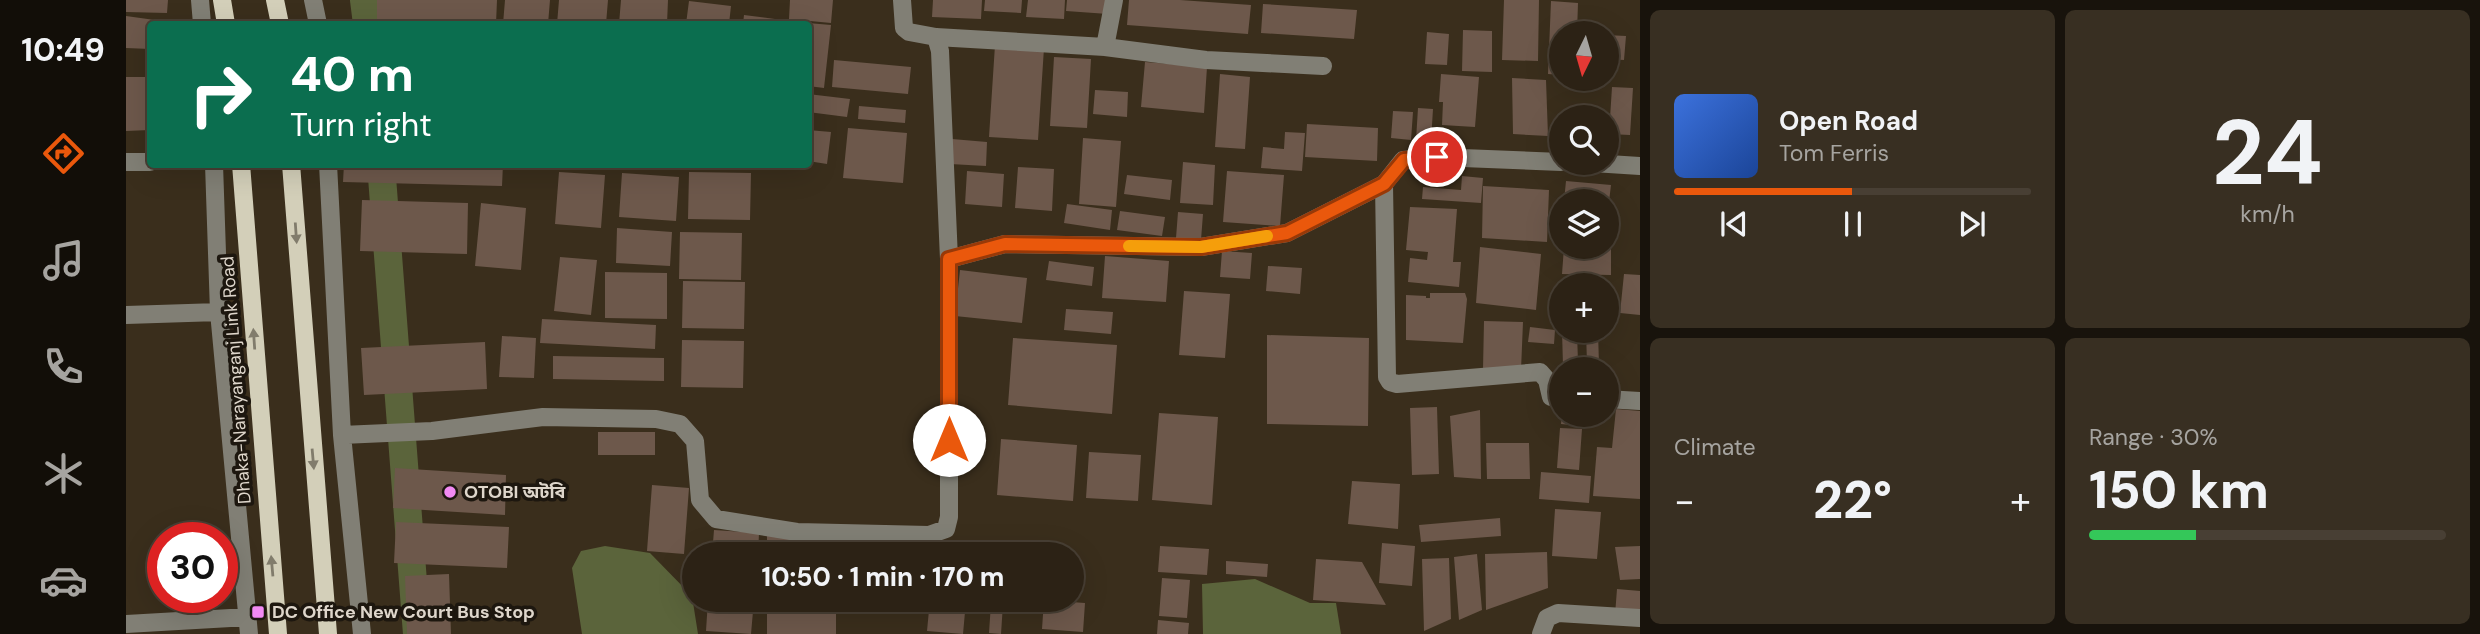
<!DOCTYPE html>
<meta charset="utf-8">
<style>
body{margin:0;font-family:"DM Sans","Noto Sans Bengali",sans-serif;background:#382f22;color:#f1f3f6;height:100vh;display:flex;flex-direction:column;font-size:26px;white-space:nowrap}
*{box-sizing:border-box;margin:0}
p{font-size:23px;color:#a6a4a0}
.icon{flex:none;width:38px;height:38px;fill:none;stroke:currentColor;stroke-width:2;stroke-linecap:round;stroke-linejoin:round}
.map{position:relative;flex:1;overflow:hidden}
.sheet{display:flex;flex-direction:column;gap:10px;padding:10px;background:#18130c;width:840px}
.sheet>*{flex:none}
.hud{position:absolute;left:21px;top:21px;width:665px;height:147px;border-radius:7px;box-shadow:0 7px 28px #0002,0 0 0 2px #483f34;background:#0b6e4f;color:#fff;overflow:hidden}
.needle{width:46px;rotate:185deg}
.tools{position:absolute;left:1423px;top:21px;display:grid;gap:14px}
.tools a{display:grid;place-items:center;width:70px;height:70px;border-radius:50%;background:#2c2215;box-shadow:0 7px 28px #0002,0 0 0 2px #483f34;font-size:35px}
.speed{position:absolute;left:21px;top:522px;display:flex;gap:14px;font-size:35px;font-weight:700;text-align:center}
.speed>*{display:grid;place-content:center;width:91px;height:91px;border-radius:50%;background:#2c2215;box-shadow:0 7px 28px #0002,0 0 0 2px #483f34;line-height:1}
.speed .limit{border:10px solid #d22;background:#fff;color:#111}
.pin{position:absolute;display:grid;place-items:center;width:60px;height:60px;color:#fff;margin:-30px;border:4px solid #fff;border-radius:50%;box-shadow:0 2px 7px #0007}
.me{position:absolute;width:77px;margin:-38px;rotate:0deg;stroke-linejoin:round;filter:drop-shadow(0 0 5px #0008)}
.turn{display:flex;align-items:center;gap:24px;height:147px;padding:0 28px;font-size:32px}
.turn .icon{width:91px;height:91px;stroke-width:2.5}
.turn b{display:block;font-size:49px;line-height:60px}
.big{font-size:52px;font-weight:800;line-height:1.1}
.sheet .widget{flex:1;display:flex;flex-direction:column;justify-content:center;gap:10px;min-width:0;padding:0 24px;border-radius:10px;background:#382f22}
.sheet .dial{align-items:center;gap:0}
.dial b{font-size:91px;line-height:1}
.song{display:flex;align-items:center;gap:21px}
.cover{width:84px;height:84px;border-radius:10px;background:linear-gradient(135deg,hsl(220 70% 55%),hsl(220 70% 35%))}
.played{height:7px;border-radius:4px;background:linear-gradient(90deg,#ea580c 50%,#483f34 50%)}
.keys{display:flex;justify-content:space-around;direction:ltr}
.heat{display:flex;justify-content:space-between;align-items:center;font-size:38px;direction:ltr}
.charge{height:10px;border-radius:5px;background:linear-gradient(90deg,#34c759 30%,#483f34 0)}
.sheet .tiles{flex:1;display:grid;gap:10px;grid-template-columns:repeat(2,1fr)}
.trip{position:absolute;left:556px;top:542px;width:402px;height:70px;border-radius:35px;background:#2c2215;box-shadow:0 7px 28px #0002,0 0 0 2px #483f34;font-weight:800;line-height:70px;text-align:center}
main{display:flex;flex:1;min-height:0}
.tabs{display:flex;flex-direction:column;width:126px;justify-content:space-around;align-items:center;background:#120e08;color:#a6a4a0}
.tabs .icon{width:49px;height:49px}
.tabs .on{color:#ea580c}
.tabs b{font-size:32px;color:#f1f3f6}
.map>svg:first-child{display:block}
</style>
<main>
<nav class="tabs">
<b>10:49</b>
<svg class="icon on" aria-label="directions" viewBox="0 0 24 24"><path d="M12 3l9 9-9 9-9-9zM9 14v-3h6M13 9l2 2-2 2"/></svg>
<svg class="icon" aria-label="music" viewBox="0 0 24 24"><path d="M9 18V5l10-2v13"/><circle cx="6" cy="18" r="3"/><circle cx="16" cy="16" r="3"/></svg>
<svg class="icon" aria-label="phone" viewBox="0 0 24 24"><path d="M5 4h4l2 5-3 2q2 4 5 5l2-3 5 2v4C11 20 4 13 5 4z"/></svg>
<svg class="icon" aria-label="climate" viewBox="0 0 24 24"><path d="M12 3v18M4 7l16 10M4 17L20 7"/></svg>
<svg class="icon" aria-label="car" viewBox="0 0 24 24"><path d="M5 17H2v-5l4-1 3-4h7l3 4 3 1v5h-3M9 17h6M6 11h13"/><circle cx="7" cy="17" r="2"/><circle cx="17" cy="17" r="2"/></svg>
</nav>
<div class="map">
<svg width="1514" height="634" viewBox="0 0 1514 634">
<rect width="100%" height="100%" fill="#3a2e1c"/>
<path fill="#5b643b" d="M479 546 524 553 566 596 572 634H456L446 568 455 551Z
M1129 579 1184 603H1210L1215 634H1077L1076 584Z"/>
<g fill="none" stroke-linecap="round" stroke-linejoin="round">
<path stroke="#5b643b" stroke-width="28" d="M238 0 241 24
M255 164 291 634"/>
</g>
<path fill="#6d584b" d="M0 0H42L41 13 0 12Z
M251 0H371L370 24H251Z
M379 0H424L422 24H377Z
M433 0H482L480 24H431Z
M495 0H542L541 24H493Z
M664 0H707L705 23 663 19Z
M807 0H856L855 19 806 17Z
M859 0H896L895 13 858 11Z
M902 0H939L938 19 900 17Z
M941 0H983L982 14 940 11Z
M1003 0H1054L1125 5 1122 34 1001 25Z
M1378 0H1413L1412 61 1376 60Z
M563 1 605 6 603 24H560Z
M1425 1 1452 3 1451 33H1435V75L1422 74Z
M1137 4 1231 10 1228 39 1135 33Z
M618 15 649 19V24H617Z
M0 16 36 21 35 24H24V49L0 48Z
M682 23 705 25 698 88 682 86Z
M1337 30 1366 31V72L1336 71Z
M1301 32 1323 34 1321 65 1299 64Z
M1480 35 1500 36 1498 60 1480 59Z
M869 45 918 48 912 140 863 137Z
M928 57 965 59 961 128 924 126Z
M708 60 785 67 782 94 706 87Z
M1019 62 1081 67 1078 113 1015 107Z
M1094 74 1124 77 1119 149 1089 147Z
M1315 74 1353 77 1349 127 1316 125 1317 102H1313Z
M0 77H24V130L0 131Z
M1386 78 1420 80 1422 136 1387 134Z
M1486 87 1507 88 1504 135 1483 134Z
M969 90 1002 92 1001 117 967 114Z
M682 94 724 99 721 117 682 112Z
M733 106 780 110 779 123 732 119Z
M1292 108 1307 109 1305 141 1290 140Z
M1267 111 1287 112 1285 140 1265 138Z
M1427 121H1435V153L1424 152Z
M1181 124 1252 128 1251 161 1179 157Z
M722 128 781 133 777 183 717 178Z
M682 130 705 132 701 164 682 161Z
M1159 132 1179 133 1176 171 1135 168 1137 147 1158 149Z
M957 138 995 141 990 207 953 204Z
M826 139 861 142 860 166 824 164Z
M1057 162 1089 165 1087 205 1054 203Z
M218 164H377L376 186 217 182Z
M892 167 928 169 926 211 889 208Z
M841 171 878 174 876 207 839 204Z
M1101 171 1158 175 1154 226 1097 222Z
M433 172 479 175 475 228 429 224Z
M563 172 625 173 624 220 562 219Z
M496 173 553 177 550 221 493 217Z
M1001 175 1046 180 1044 200 998 194Z
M1336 176 1357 178 1355 203 1296 199 1297 187 1335 190Z
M1440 181 1485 185 1482 210H1480V201H1438Z
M1357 186 1423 190 1421 242 1356 238Z
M236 200 342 203 341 254 234 251Z
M355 203 400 208 395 270 349 266Z
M941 204 986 210 984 230 938 223Z
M1284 207 1331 209 1327 262H1335L1333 287 1282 282 1284 258 1301 260 1302 252 1280 250Z
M994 211 1039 217 1036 236 991 230Z
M1052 212 1077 214 1075 240 1050 238Z
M491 228 546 232 544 266 490 263Z
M554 232 616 233 615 280 553 279Z
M1480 235H1485V275L1436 274 1438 247H1480Z
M1354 247 1415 254 1410 310 1350 303Z
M1096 251 1126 253 1124 279 1094 277Z
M979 256 1043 261 1040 302 976 298Z
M434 257 471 260 465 315 428 311Z
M923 261 968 267 966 286 920 280Z
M1142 266 1176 268 1174 294 1140 291Z
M834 270 901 278 896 323 829 316Z
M479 272 541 273V319L479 318Z
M1498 274 1514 275V315L1494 313Z
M557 281 619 282 618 329 556 328Z
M1058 291 1104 294 1099 358 1053 355Z
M1304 293H1339L1341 299 1337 343 1280 340V295L1300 296V298H1304Z
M940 309 987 312 985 334 938 330Z
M416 319 530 325 529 349 414 343Z
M1358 321 1397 322 1395 370 1357 369Z
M1404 327 1429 330 1428 344 1402 342Z
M1436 331H1451L1452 363 1461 364 1460 331H1472L1473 365 1478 366V369H1445L1446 366H1437Z
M1141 335 1243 338 1242 426 1141 424Z
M376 336 410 338 408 378 373 377Z
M887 338 991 345 986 414 882 405Z
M556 340 618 341 617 388 555 387Z
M359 342 361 389 238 395 235 348Z
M427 356 538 358V381L427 379Z
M1311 407 1313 474 1286 475 1284 408Z
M1490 409 1514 411V499L1467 496 1471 447 1486 448Z
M1354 410 1355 479 1328 477 1324 416Z
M1033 413 1092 417 1086 505 1026 500Z
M1436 415H1469L1468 427 1435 424Z
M1434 428 1456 429 1453 470 1431 468Z
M472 432H529V455H472Z
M875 439 951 445 947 501 871 495Z
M1360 443H1403L1404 479H1361Z
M963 452 1015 455 1012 501 960 498Z
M269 468 380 475 379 515 267 508Z
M1415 472 1465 476 1463 503 1413 499Z
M1226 481 1274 484 1272 529 1222 524Z
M526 485 563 488 558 554 521 551Z
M1429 509 1475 512 1471 559 1426 556Z
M1374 518 1375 536 1295 542 1293 525Z
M270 522 383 527 381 568 268 563Z
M588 530 633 533 632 555H586Z
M641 536 710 537V555H641Z
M1256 543 1289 546 1286 586 1253 583Z
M1034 546 1083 549 1081 575 1032 572Z
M1514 546V579L1494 580 1489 547Z
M1421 552 1422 588 1360 610 1359 554Z
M1351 554 1356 610 1333 620 1328 557Z
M1323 558 1325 619 1298 631 1296 559Z
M1190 559 1236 562 1260 605 1187 600Z
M1100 561 1142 564 1141 577 1100 574Z
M323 574 325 634H281L279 576Z
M1036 578 1064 580 1061 618 1033 616Z
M1491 589 1514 591V616L1489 615Z
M582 600H628L625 634 580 631Z
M641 600H710V634H641Z
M918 600 959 603 957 632 916 629Z
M865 603 877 604 875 634 863 633Z
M803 610 839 612 837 634 801 631Z
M1032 620 1063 623 1062 634H1031Z"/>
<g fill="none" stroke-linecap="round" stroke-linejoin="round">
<path stroke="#817f75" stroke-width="18" d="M74 0 76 24
M187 0 192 24
M776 0 778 28 783 32 810 37 979 47 1080 60 1197 66
M979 47 988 0
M0 162H24
M1467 163 1514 166
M88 164 93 312 123 634
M202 164 216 435 236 634
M1258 184 1261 377 1264 382 1271 384 1414 372 1421 380 1425 397H1435
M823 259 879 244 1075 247 1161 233 1258 184 1277 160 1311 157 1435 162
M0 315 93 312
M1480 399 1514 401
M216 435 306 431 417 417 530 419 554 424 569 441 574 500 590 519 671 532 803 535 820 529 823 517V259L814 51 810 37
M0 624 122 617
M1415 634 1421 618 1432 613 1514 618"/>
<path stroke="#d3cfb9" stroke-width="18" d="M96 0 100 24
M149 0 154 24
M115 164 152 634
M165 164 202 634"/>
</g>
<defs><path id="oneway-solid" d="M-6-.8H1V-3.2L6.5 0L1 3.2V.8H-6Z" transform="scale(1.75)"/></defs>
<g fill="#817c6c">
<use href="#oneway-solid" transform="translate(170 233) rotate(86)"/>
<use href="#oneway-solid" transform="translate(128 339) rotate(-94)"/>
<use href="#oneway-solid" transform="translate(187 459) rotate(85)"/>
<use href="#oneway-solid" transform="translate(146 566) rotate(-95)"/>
</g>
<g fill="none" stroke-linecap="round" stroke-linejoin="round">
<g stroke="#983908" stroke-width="18">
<path id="route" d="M823 440V259L879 244 1075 247 1161 233 1258 184 1278 160 1311 157"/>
</g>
<use href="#route" stroke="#ea580c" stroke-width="12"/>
<path stroke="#f59e0b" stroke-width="12" d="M1003 246 1075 247 1141 236"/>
</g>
<g fill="#f28af3" stroke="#1d170f" stroke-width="2.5">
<circle cx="324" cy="492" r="7"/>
<rect x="125" y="605" width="14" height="14" rx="3.5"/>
</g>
<g text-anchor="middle" stroke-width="7" stroke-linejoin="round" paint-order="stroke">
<g font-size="18" fill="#ded6cb" stroke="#1d170f">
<text transform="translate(110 380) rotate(-94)" y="6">Dhaka-Narayanganj Link Road</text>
</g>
<g font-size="18" font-weight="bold" fill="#ded6cb" stroke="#1d170f" text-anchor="start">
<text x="338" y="498">OTOBI অটবি</text>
<text x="146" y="618">DC Office New Court Bus Stop</text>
</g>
</g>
</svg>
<div class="tools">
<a><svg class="needle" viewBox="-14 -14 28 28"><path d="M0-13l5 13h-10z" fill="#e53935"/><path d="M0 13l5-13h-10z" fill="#a6a4a0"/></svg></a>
<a><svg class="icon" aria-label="search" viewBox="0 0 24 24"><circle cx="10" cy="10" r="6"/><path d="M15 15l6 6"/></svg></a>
<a><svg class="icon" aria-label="layers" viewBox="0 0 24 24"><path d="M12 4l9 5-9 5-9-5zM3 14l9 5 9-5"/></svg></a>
<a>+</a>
<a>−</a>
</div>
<div class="speed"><div class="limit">30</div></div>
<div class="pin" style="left:1311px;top:157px;background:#d93025"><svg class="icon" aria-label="arrive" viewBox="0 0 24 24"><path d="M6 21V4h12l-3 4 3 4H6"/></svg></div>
<svg class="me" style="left:823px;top:440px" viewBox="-20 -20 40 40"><circle r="19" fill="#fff"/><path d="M0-13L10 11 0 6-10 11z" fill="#ea580c"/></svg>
<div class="trip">10:50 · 1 min · 170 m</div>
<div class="hud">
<div class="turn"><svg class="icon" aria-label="right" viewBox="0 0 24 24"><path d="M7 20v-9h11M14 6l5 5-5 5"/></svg><div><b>40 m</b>Turn right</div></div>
</div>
</div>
<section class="sheet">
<div class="tiles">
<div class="widget">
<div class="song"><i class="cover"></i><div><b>Open Road</b><p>Tom Ferris</p></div></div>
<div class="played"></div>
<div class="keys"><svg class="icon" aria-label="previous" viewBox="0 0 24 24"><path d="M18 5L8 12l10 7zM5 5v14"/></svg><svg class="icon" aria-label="pause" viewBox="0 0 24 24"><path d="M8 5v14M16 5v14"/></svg><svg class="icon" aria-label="next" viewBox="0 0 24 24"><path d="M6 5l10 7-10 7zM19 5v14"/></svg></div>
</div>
<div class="widget dial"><b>24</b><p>km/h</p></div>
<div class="widget"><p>Climate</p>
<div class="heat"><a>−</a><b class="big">22°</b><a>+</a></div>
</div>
<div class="widget"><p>Range · 30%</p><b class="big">150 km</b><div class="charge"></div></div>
</div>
</section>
</main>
